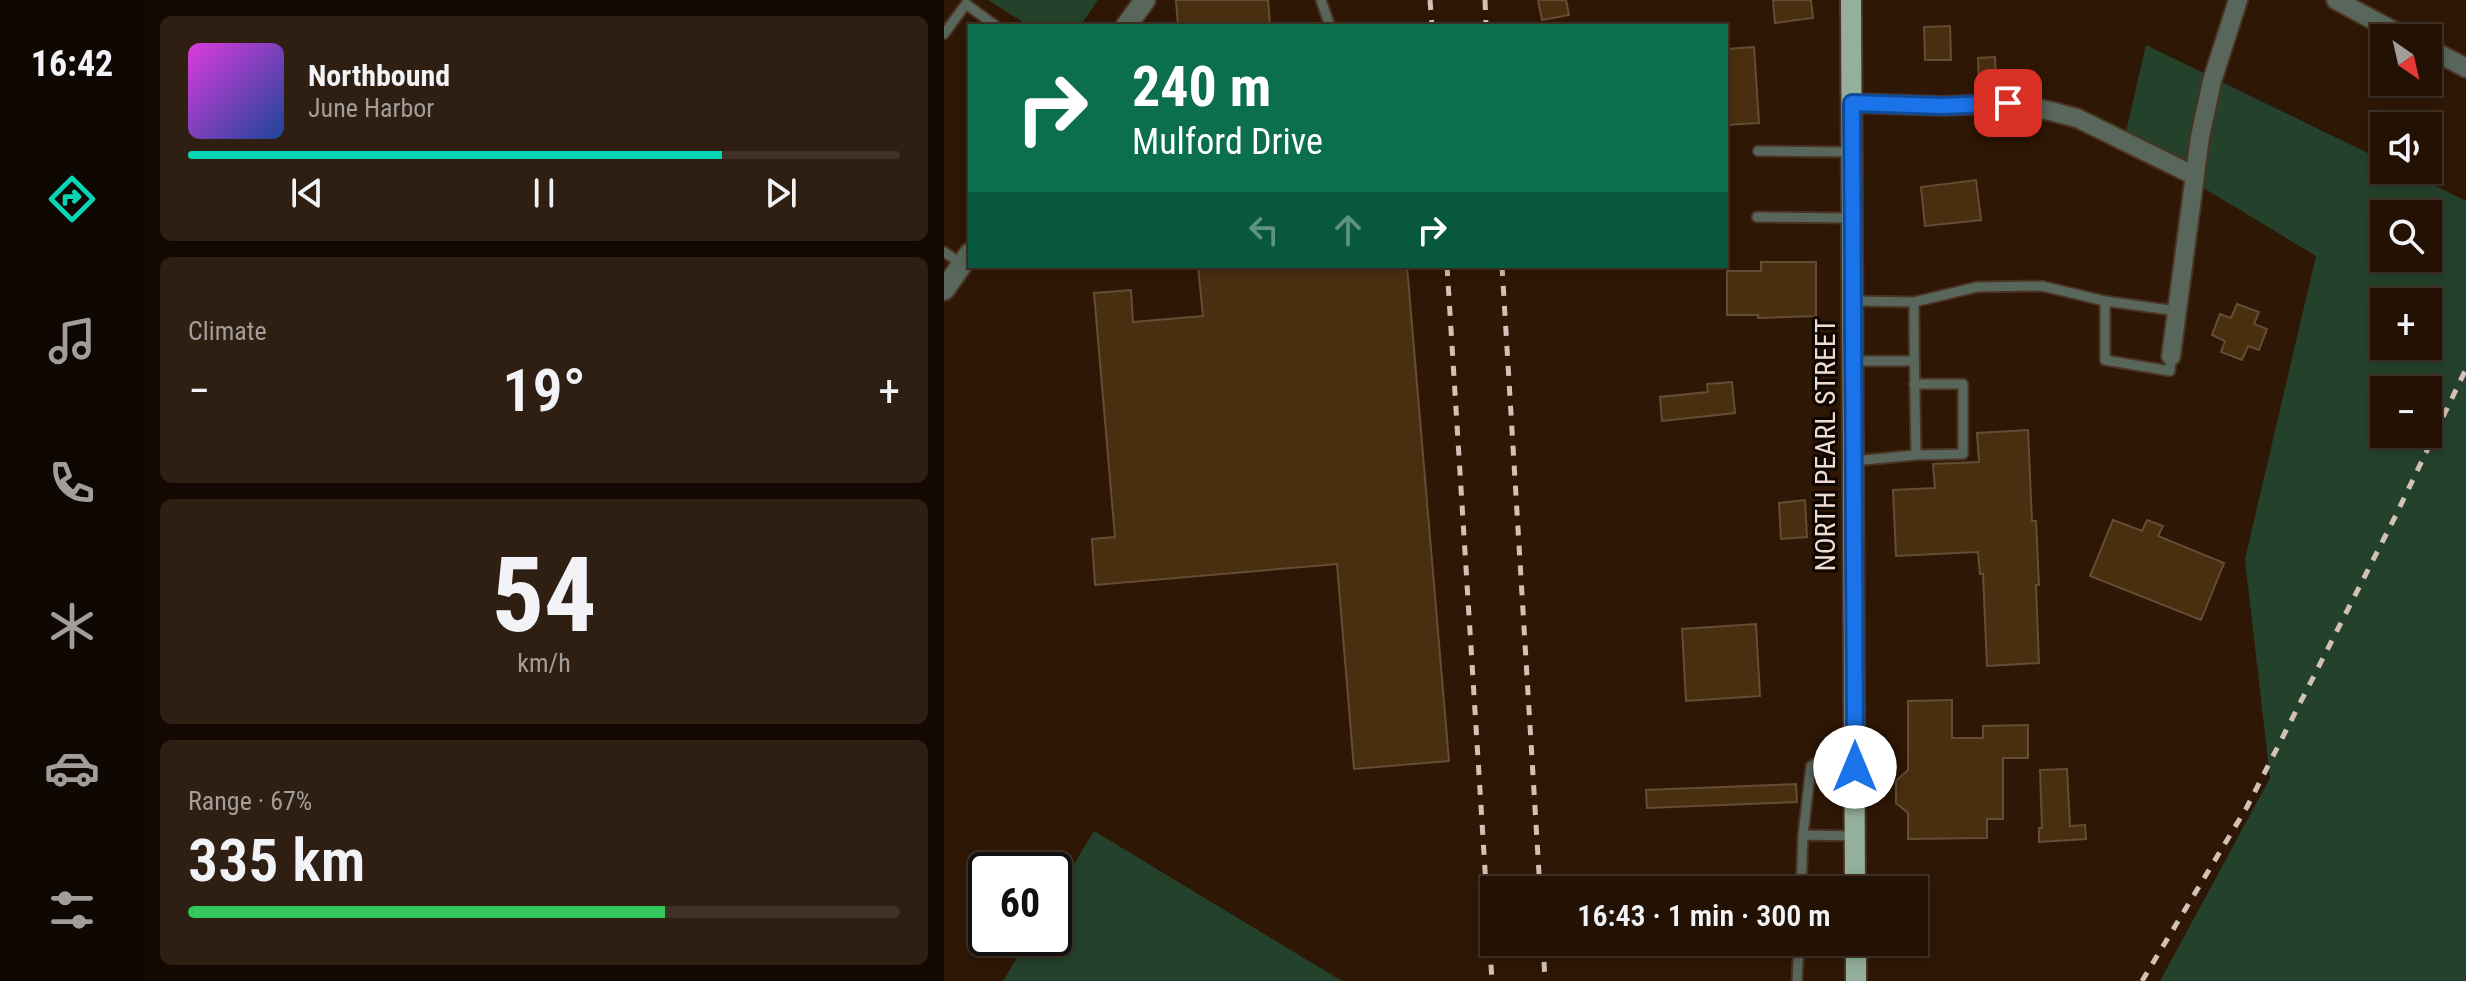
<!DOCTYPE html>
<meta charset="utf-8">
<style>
body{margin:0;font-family:"Roboto Condensed",sans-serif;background:#2f1f13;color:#f1f3f6;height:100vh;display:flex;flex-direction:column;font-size:30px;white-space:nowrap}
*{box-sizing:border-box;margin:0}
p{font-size:26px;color:#a39d9a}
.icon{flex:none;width:44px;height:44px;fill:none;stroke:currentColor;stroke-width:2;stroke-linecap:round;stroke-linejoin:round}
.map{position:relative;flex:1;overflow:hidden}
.panel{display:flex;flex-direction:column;gap:16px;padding:16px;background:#130902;width:800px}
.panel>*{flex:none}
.hud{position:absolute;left:24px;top:24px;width:760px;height:244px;border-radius:0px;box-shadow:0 4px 12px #0003,0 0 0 2px #403126;background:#0b6e4f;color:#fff;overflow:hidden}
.needle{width:52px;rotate:146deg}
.buttons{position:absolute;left:1426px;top:24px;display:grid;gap:16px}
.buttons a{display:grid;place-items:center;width:72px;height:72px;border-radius:0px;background:#231104;box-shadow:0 4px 12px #0003,0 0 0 2px #403126;font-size:40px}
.speed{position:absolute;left:24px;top:852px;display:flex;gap:16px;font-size:40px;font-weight:700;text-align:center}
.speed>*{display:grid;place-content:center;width:104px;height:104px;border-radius:50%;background:#231104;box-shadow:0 4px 12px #0003,0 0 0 2px #403126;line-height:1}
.speed .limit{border:4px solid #111;border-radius:12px;background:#fff;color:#111}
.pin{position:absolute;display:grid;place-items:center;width:68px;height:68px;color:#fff;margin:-34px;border-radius:16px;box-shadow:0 4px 12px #0006}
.me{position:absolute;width:88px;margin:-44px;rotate:0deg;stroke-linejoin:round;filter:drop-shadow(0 0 6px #0008)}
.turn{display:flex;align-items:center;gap:28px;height:168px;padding:0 32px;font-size:36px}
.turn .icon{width:104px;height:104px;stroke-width:2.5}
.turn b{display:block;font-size:56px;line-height:68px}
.lanes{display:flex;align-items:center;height:76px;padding:0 32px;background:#0003;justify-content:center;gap:40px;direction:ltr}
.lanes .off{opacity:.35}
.big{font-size:60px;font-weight:600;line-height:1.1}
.panel .card{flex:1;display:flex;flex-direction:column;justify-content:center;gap:12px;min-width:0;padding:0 28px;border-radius:12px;background:#2f1f13}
.panel .dial{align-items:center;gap:0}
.dial b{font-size:104px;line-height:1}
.song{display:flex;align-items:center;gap:24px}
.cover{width:96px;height:96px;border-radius:12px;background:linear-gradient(135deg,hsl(300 70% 55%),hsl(220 70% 35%))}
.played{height:8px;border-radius:4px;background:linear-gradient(90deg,#06d5b6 75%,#403126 75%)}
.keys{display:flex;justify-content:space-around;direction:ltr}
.heat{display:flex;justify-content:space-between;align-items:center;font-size:44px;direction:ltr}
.charge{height:12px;border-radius:6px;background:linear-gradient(90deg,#34c759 67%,#403126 0)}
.trip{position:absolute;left:536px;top:876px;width:448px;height:80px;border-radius:0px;background:#231104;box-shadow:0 4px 12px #0003,0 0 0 2px #403126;font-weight:600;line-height:80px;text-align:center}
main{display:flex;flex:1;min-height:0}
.dock{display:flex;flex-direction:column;width:144px;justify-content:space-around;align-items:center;background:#0e0702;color:#a39d9a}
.dock .icon{width:56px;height:56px}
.dock .active{color:#06d5b6}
.dock b{font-size:36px;color:#f1f3f6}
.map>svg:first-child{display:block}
</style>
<main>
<nav class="dock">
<b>16:42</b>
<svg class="icon active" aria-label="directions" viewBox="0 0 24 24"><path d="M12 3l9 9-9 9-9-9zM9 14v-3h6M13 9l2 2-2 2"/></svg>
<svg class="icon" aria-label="music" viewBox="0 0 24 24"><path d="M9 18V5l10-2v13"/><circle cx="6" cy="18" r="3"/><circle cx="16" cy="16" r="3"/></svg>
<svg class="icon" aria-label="phone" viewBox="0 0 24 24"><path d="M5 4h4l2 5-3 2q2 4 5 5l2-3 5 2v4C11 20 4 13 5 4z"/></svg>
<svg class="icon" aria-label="climate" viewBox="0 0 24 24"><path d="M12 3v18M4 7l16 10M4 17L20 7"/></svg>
<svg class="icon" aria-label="car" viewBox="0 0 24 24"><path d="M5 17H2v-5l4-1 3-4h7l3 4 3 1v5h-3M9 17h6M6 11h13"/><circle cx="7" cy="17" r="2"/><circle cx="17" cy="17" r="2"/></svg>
<svg class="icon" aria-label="filters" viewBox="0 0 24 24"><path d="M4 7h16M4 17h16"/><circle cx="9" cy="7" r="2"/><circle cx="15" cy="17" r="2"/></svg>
</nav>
<section class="panel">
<div class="card">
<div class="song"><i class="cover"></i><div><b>Northbound</b><p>June Harbor</p></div></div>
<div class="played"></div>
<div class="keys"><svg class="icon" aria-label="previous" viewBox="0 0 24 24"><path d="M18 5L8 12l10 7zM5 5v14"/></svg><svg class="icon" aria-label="pause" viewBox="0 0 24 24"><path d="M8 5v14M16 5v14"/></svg><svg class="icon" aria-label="next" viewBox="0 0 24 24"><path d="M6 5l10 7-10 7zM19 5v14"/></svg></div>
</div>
<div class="card"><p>Climate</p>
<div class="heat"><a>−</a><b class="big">19°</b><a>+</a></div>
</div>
<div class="card dial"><b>54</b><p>km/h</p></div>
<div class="card"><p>Range · 67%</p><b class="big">335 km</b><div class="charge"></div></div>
</section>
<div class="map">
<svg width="1522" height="981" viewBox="0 0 1522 981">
<rect width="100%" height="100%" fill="#2f1705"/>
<path fill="#24422b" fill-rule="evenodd" d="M44 0H154L136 26H85Z
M1202 45 1440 161V170H1459L1522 201V981H1216L1326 778 1301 559 1372 256 1180 140ZM1440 214H1484V258H1440ZM1440 302H1484V346H1440ZM1440 390H1484V434H1440Z
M150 831 398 981H59L85 938H110V897Z"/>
<path fill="#492f0f" stroke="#644d35" stroke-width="2" d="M232 0H324L326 26H234Z
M594 0H622L625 15 598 20Z
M829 0H867L869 18 831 23Z
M1006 26 1007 60H981L980 27Z
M810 47 815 123 782 125V49Z
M1051 57 1052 80 1035 81 1034 58Z
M1032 180 1037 220 981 226 977 187Z
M817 262H872V316L814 318V315H783V271H817Z
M254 266H463L505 761 410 769 393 564 151 585 148 539 171 537 150 293 187 290 189 322 259 316Z
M1293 304 1315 312 1310 324 1323 329 1315 350 1304 346 1298 360 1277 352 1281 341 1268 335 1276 314 1287 318Z
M788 382 791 413 718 421 716 397 764 392 763 384Z
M1084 430 1088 521H1092L1095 585H1092L1095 663 1043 666 1039 574H1036L1034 552 952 556 949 490 991 488 989 464 1035 462 1033 433Z
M861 500 863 537 837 539 835 503Z
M1169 520 1198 531 1203 520 1219 526 1214 536 1280 563 1257 620 1146 576Z
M812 624 816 696 742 701 738 629Z
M1008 700V738H1039V726L1084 725V758H1059V819H1043V838L964 839V813L952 803V781L964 770V701Z
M1123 769 1126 826 1141 825 1142 839 1095 842V828H1098L1096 770Z
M852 784 853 802 703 808 702 790Z"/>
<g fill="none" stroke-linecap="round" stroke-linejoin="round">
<g stroke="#4a3322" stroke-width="13">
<path id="service" d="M377 0 386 26
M0 34 22 4 52 26
M814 151 908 152
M813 217 909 218
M0 252 18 264
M909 301 970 302C970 353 971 404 972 455L1019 454V384H970
M1161 301 1233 311
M970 302 1033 287 1098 286 1161 301V360L1226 371 1227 356
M909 361H970
M910 461 972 455
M859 835 867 766 872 763 911 767
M857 890 859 835 911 836
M853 981 855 942"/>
</g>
<g stroke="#4a3322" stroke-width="22">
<path id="minor" d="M1392 0 1463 38
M1484 48 1522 68
M908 103 999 106 1064 103 1102 110 1133 118 1251 176
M1227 356 1256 137 1268 81 1294 0"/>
</g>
<g stroke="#4a3322" stroke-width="24">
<path id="tertiary" d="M182 26 201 0
M0 290 26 253"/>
</g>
<g stroke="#4a3322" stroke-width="24">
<path id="primary" d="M907 0 911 890
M912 942V981"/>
</g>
<use href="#service" stroke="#59665c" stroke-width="9"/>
<use href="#minor" stroke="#59665c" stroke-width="18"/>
<use href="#tertiary" stroke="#59665c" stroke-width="20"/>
<use href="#primary" stroke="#94af9b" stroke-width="20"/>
<path stroke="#d3c1b5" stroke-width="5" stroke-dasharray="10 10" stroke-linecap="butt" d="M486 0 488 26
M541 0 542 26
M503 266 548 981
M558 266 596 890
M599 942 601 981
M1198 981 1303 807 1451 517 1522 369"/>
</g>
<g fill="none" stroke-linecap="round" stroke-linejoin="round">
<g stroke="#114b97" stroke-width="20">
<path id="route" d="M911 767 908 103 999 106 1064 103"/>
</g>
<use href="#route" stroke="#1a73e8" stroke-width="14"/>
</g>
<g text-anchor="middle" stroke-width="6" stroke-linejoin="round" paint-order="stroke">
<g font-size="28" fill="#eddcd1" stroke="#0f0602">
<text transform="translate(881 445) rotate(-90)" y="10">NORTH PEARL STREET</text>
</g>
</g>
</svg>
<div class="buttons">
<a><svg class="needle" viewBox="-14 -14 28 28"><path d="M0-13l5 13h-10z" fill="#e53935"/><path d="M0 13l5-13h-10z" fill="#a39d9a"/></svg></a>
<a><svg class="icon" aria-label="sound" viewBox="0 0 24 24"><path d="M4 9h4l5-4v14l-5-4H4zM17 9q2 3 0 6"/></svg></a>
<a><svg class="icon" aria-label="search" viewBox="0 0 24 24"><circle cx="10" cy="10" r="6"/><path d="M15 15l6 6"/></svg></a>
<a>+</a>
<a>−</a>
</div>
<div class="speed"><div class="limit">60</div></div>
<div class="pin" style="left:1064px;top:103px;background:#d93025"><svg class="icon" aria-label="arrive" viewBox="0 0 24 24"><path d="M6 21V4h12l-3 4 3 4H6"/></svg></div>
<svg class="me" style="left:911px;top:767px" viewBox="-20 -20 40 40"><circle r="19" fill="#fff"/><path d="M0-13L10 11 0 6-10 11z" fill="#1a73e8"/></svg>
<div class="trip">16:43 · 1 min · 300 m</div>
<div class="hud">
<div class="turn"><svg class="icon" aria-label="right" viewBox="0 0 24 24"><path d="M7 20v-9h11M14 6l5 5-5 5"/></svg><div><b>240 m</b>Mulford Drive</div></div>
<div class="lanes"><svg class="icon off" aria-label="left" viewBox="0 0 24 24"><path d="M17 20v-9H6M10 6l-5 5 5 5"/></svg><svg class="icon off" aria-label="ahead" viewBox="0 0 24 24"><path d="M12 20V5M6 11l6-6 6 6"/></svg><svg class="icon" aria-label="right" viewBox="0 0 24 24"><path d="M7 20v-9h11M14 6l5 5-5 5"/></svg></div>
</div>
</div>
</main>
